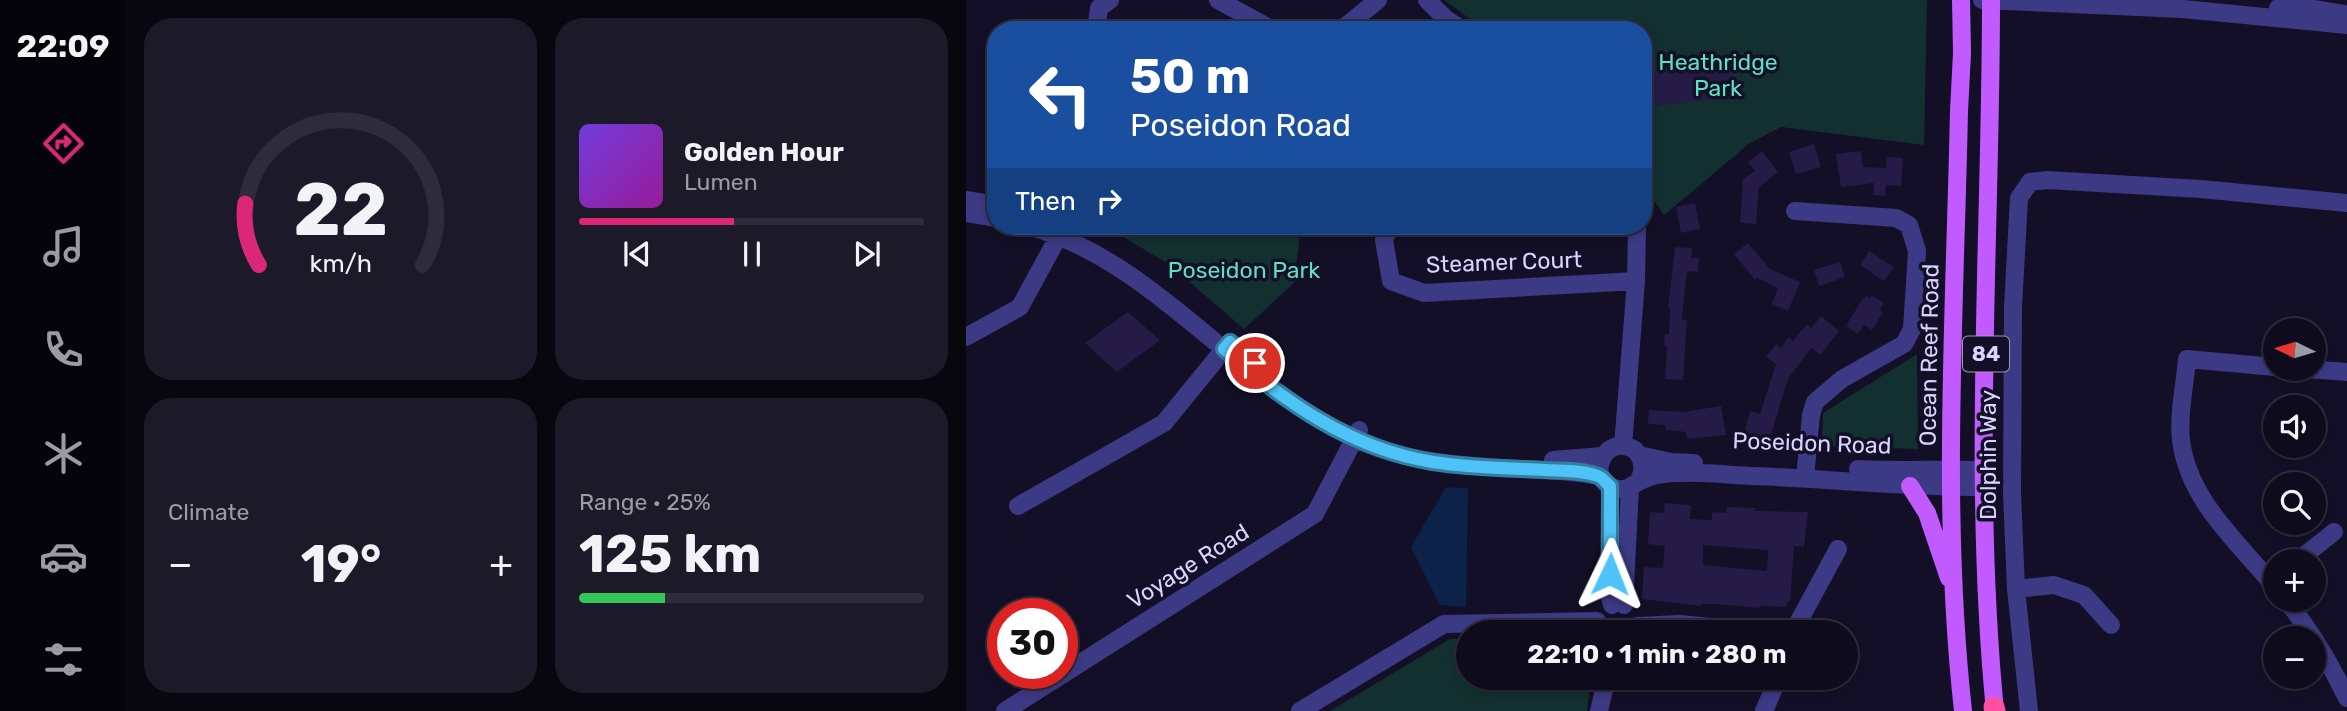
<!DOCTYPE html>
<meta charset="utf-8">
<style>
body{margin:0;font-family:Rubik,sans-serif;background:#1c1929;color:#f1f3f6;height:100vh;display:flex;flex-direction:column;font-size:26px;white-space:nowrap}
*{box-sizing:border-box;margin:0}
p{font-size:23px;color:#9b9ba3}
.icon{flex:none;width:38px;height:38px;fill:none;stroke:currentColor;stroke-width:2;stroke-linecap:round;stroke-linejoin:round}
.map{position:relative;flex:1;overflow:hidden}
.sheet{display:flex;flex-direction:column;gap:18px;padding:18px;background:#08060f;width:840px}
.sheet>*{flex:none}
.banner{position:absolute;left:21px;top:21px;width:665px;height:214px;border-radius:28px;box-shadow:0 4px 10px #0003,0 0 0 2px #2e2b3b;background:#1a4fa0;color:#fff;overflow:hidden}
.needle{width:46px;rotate:275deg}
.tools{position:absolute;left:1297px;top:318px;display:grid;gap:14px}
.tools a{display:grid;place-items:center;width:63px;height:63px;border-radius:50%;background:#0e0b1c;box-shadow:0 4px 10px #0003,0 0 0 2px #2e2b3b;font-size:35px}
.speed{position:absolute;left:21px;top:598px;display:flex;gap:14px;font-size:35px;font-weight:700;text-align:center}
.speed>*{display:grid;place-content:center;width:91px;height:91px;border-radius:50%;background:#0e0b1c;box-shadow:0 4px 10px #0003,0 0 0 2px #2e2b3b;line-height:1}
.speed .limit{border:10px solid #d22;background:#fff;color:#111}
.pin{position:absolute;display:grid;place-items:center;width:60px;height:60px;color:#fff;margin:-30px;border:4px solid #fff;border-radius:50%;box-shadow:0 2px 7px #0007}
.me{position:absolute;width:77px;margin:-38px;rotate:2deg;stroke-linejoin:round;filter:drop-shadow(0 0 5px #0008)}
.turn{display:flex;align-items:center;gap:24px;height:147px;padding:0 28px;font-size:32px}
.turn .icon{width:91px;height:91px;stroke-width:2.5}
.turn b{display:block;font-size:49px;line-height:60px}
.then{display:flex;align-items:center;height:66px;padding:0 28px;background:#0003;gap:14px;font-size:26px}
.big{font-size:52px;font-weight:700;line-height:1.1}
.sheet .widget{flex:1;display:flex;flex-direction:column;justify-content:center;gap:10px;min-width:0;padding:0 24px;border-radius:28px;background:#1c1929}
.sheet .dial{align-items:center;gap:0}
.dial svg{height:182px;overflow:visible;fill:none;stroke:#2e2b3b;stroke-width:7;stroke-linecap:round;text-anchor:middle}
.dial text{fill:#f1f3f6;stroke:none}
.song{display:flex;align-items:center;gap:21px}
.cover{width:84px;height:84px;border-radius:10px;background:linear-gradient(135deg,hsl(260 70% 55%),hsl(300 70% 35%))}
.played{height:7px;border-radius:4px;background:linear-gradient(90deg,#db2777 45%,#2e2b3b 45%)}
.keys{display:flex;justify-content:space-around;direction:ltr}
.heat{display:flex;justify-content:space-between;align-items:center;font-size:38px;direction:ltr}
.charge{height:10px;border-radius:5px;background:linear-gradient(90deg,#34c759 25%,#2e2b3b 0)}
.sheet .tiles{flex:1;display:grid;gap:18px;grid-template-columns:repeat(2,1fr)}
.trip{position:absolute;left:490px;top:620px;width:402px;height:70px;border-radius:35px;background:#0e0b1c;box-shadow:0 4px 10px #0003,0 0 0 2px #2e2b3b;font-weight:700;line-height:70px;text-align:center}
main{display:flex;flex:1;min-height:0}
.tabs{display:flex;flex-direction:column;width:126px;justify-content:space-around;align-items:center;background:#06040b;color:#9b9ba3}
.tabs .icon{width:49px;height:49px}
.tabs .active{color:#db2777}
.tabs b{font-size:32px;color:#f1f3f6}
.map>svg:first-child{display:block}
</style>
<main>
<nav class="tabs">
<b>22:09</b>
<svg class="icon active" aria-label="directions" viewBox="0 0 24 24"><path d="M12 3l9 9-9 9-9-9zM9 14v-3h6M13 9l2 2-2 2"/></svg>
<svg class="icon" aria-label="music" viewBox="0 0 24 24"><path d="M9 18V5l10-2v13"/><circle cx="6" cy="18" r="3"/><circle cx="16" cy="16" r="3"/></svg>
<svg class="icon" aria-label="phone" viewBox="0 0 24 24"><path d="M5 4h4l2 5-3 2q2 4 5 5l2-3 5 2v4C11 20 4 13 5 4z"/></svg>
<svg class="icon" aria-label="climate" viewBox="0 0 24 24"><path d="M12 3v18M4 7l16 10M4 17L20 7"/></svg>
<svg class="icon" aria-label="car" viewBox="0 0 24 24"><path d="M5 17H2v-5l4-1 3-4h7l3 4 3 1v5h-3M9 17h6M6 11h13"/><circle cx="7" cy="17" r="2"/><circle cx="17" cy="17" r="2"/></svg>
<svg class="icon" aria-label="filters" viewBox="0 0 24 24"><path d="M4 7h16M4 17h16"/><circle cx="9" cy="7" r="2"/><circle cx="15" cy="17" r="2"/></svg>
</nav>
<section class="sheet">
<div class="tiles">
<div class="widget dial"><svg viewBox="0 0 100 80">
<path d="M14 69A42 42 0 1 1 86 69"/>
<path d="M14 69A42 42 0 0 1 8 42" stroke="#db2777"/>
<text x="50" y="56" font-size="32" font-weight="700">22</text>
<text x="50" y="72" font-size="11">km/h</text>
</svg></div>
<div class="widget">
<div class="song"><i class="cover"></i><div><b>Golden Hour</b><p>Lumen</p></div></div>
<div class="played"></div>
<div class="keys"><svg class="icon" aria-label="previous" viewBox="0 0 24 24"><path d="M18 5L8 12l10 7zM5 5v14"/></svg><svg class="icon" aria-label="pause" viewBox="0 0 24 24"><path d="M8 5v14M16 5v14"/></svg><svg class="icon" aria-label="next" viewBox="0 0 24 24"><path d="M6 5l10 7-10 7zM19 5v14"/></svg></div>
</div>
<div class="widget"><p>Climate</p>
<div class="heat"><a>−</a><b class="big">19°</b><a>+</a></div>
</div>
<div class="widget"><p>Range · 25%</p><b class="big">125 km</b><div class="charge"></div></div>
</div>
</section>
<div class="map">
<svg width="1381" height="711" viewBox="0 0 1381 711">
<rect width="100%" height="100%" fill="#130f26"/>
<path fill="#12302f" d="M478 0H961L958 145 815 127 784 143 698 215 677 184V30H519Z
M139 226H335L328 283 278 329 204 265Z
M951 354 952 449 856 446 857 413Z
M484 639H502V677H625L621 711H364Z"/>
<path fill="#0c2248" d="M480 487 502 488 500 607 474 605 445 547Z"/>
<path fill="#241b47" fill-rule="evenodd" d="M765 60 769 97 690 106 685 73Z
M848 144 855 167 830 174 823 152Z
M796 151 812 172 793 187 790 224 774 223 777 179 789 171 782 162Z
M895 151 897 167 920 168 921 157 937 158 935 186 920 185 919 196 907 195 908 183 875 187 870 154Z
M729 203 734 229 715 233 710 207Z
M782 243 804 269 834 282 822 311 806 304 812 288 791 278 789 280 768 254Z
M709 247 726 248 725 258H733L732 272 721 271 716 316 717 320 721 321 717 380 699 379 701 346H698L699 334 703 335 704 308H702Z
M903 251 928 267 918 281 894 265Z
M874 262 879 277 853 286 848 270Z
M906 295 918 303 914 310 917 312 906 330 898 325 892 334 880 326 894 303 900 296 904 298Z
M162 312 194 340 151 372 119 343Z
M855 316 873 331 854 355 845 348 822 379 802 444 777 437 784 411 794 414 810 364 800 357 810 344 815 348 823 337 827 341 841 324 845 328Z
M755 406 760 435 721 439 720 432 699 430 700 425 682 424 683 410 717 412Z
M699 503 725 505 724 519 746 520V512L760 513 761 507 789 508V511L842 512 838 547 828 546 824 602H821V607L794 606V608L750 604H736L735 606 676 599 678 567 697 568 699 546 682 544 684 512 698 513ZM737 545 802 550 801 571 737 565Z"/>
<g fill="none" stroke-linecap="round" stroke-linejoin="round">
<path stroke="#3d3a85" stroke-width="18" d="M252 0 307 30
M461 0 480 19 497 30
M1016 0 1217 9 1381 25
M1312 8H1342L1378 14
M130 30 133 8 144 0
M375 30 412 0
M0 200 30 205
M829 211 930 218 943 225 951 251 946 329 938 344 876 379 849 402 845 415 839 478
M0 213 30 218
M63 226C191 263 268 381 385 437 439 463 498 466 556 469 583 471 610 470 636 477
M424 226 418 240 425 281 458 293 670 281
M0 337 54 307 98 226
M1309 367 1221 359C1219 385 1212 414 1215 440 1222 500 1272 542 1309 587
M1342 369 1381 372
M657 446 670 281 671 226
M673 455 705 462 728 463
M587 460 636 456
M892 469C934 471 975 469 1017 470
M673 480C679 469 677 459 669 450 639 432 619 477 647 488 654 490 662 489 667 485 675 480 682 477 691 475 718 470 760 475 788 476 864 479 940 487 1017 487
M644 486 643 594 646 605
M52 506 198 423 264 342
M1330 562 1368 532
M1050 589 1088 585 1118 595 1145 625
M1320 600C1345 631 1364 663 1381 698
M658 605 664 487
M671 626 713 624 802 632
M827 632 872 549
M39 711 349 514 393 430
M334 711 478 624 631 621
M633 711 641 677
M798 711 813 677
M1063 711 1050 589 1046 493 1047 307 1053 198 1064 182 1081 180 1235 189 1381 203"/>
<path stroke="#c25bff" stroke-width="18" d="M995 0 996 53 993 111C989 310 975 512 997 711
M1025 0C1025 237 1006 475 1029 711
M944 486 961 513 983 578"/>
<path stroke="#ff4fa3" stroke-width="21" d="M1028 707 1029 711"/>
</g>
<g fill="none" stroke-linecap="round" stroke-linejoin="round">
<g stroke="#337fa1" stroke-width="18">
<path id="route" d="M289 363 264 342 258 349C319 402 385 449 467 462 504 468 542 468 579 470 596 471 616 470 632 476 637 478 640 483 644 486V574"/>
</g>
<use href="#route" stroke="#4fc3f7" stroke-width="12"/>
</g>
<g text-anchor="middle" stroke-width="7" stroke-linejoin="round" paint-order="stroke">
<rect fill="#130f26" stroke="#9e99be" stroke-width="2" x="997" y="336.5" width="46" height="35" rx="5"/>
<g font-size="21" font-weight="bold" fill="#d9d4ff">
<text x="1020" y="361">84</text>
</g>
<g font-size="23" fill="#5fe0c0" stroke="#130f26">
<text x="752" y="70">Heathridge<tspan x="752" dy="26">Park</tspan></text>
<text x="278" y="278">Poseidon Park</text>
</g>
<g font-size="23" fill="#d9d4ff" stroke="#130f26">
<text transform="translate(538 262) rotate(-2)" y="8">Steamer Court</text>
<text transform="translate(963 355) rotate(-89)" y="8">Ocean Reef Road</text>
<text transform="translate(846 443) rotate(2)" y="8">Poseidon Road</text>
<text transform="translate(1022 455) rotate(-90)" y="8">Dolphin Way</text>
<text transform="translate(222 566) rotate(-32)" y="8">Voyage Road</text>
</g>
</g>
</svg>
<div class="tools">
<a><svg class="needle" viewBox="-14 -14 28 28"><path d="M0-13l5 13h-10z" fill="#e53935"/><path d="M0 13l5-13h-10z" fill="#9b9ba3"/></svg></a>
<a><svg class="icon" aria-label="sound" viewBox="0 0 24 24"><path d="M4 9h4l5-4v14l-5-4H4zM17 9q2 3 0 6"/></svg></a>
<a><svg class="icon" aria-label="search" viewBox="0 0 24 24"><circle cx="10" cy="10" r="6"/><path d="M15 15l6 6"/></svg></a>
<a>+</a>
<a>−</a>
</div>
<div class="speed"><div class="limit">30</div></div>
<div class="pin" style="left:289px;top:363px;background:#d93025"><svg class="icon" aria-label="arrive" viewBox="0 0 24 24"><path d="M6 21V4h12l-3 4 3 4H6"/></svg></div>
<svg class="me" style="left:644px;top:574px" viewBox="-20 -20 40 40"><path d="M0-17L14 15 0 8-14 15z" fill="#4fc3f7" stroke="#fff" stroke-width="4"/></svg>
<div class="trip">22:10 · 1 min · 280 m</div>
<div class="banner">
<div class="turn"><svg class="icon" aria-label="left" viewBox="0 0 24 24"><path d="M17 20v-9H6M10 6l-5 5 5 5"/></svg><div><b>50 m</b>Poseidon Road</div></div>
<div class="then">Then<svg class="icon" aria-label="right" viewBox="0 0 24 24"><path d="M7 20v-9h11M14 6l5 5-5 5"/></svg></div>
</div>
</div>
</main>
